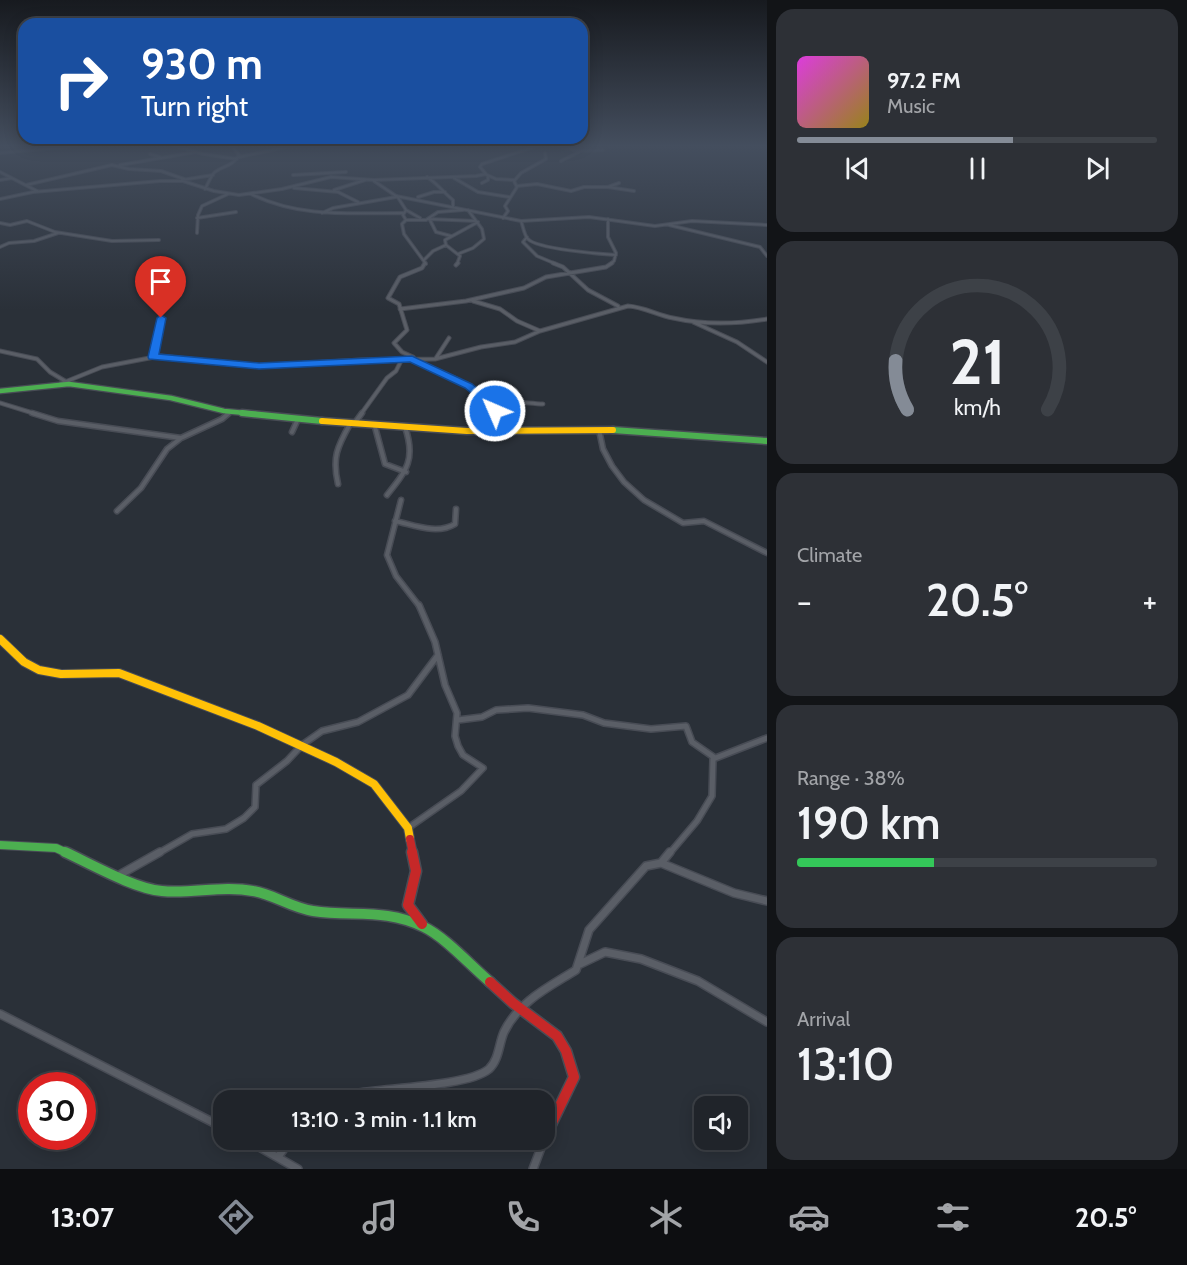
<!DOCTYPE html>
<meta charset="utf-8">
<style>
body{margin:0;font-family:Cabin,sans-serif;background:#2d3036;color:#f1f3f6;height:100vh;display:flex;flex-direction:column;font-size:22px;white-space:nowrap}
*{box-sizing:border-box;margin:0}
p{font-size:20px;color:#a2a4a8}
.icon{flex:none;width:33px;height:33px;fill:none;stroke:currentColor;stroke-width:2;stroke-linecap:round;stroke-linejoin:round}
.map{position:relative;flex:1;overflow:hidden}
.details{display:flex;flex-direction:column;gap:9px;padding:9px;background:#121417;width:420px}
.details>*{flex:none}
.hud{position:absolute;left:18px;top:18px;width:570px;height:126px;border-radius:18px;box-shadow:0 3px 15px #0003,0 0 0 2px #3d4147;background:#1a4fa0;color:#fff;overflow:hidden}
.controls{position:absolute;left:694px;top:1096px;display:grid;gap:12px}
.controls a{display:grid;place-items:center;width:54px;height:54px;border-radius:12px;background:#20242a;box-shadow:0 3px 15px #0003,0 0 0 2px #3d4147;font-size:30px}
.speed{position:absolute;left:18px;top:1072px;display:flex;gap:12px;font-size:30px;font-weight:700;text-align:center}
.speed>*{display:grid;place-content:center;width:78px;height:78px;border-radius:50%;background:#20242a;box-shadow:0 3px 15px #0003,0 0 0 2px #3d4147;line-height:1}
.speed .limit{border:9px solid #d22;background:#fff;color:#111}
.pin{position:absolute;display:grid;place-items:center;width:51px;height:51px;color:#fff;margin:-62px -26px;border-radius:50% 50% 50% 0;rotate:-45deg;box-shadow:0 0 6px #0007}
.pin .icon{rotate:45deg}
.me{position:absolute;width:66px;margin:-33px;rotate:315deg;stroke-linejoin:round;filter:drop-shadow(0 0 4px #0008)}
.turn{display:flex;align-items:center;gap:21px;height:126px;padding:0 24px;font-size:27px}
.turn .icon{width:78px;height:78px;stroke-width:2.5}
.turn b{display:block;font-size:42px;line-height:51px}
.big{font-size:45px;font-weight:600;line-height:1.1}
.details .card{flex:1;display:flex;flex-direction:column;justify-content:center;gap:9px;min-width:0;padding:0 21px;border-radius:18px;background:#2d3036}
.details .dial{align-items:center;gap:0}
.dial svg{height:156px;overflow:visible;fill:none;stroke:#3d4147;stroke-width:7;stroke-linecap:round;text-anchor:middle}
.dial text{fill:#f1f3f6;stroke:none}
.song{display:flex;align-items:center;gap:18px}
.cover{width:72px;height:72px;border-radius:9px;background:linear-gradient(135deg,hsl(300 70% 55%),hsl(50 70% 35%))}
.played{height:6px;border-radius:3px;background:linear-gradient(90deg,#848b96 60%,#3d4147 60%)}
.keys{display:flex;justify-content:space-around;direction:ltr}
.heat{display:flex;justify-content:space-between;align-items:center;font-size:33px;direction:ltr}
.charge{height:9px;border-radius:4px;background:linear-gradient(90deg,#34c759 38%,#3d4147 0)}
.trip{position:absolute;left:213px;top:1090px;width:342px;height:60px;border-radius:18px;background:#20242a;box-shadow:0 3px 15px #0003,0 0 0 2px #3d4147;font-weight:600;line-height:60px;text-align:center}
.menu{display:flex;height:96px;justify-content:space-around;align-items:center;background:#0d0e11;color:#a2a4a8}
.menu .icon{width:42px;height:42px}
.menu .active{color:#848b96}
.menu b{font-size:27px;color:#f1f3f6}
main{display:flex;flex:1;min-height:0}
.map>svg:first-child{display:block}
</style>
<main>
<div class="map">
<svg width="767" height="1169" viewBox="0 0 767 1169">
<rect width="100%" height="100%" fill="#2a3038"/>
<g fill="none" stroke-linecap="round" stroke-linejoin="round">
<g stroke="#484c55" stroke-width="4">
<path id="street-far4" d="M176 146 203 154 237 159
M560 146 577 151 603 150
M0 153 76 146
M150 154 160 157
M239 157 287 147 377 146
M561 161 579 152
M120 165 196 152
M0 172 37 191
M485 174 496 179 515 180
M293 175 346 172
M427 177C438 184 443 192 453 200V207
M454 178 478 192 509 197
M0 180 12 178
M182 180 213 175
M374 181 396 196 521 221 589 217 655 226 692 221 767 225
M482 183 488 180V177
M26 185 112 165 129 169 161 171 184 179
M517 186 537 184 571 191 584 187H608L619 183
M608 187 634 191
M294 188 338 192 358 202
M205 189C208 184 211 175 215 172 224 165 232 167 239 155L232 146
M334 190 365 180
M251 194C300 218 350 213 403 213
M397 196 406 210 420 218
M418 197 434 192H445
M0 199 33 192 160 181H183L214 191 239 195 282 189 331 177 374 180 476 176 486 174 480 167 482 164 537 146
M406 210 403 215 406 220 402 224 404 234 426 264
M322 213 333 208 396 197
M197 218 236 212
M503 218 508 211 505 206 517 187 514 181 521 173 546 159 545 153
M428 219 476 221
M608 219V237L616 253 614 261 610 264
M406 220H426L438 212 463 210
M430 220 436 232 451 236
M521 221C523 226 524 235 528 239 537 249 600 254 616 255
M0 223 10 225 27 221 55 232 112 241 159 240
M669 225 760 247 767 256
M197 233 198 215 202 206 228 194
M527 237 523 242 537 256 556 264
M446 245 460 256 457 264
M0 247 9 243 34 241 58 233
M458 254 473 248 484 239 482 229 468 210
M424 260 433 251 446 245 445 240 478 222"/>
</g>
<g stroke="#484c55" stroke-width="5">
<path id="street-far3" d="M553 263 563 267 588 290 618 306
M456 265 458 263
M473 301 500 309 517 321 540 331
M400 309 466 301 524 288 546 277 606 267 612 263
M693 322 737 342 767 362
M0 351 37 359 50 372 65 381
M153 357 161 318
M413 357 402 352 394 343 407 330 399 304 388 298 400 277 422 268 425 263
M436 358 449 338
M413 359 459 380 488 403
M60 384 102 367 160 356 259 366 360 360 435 359 481 347 515 342 540 331 628 306C644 307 657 315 673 318 704 325 737 324 767 319
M491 402 495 414
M0 403 36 414
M227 414 230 412
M361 414 387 378 396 371 402 359
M471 414C490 396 518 403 543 404"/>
</g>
<g stroke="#484c55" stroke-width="7">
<path id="street-far2" d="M32 413 58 421 181 438
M472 413 474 429
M495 413 497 419 495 429
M354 424 362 413
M375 427 385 464 406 472
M599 430 603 449 612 466 624 482 644 500 683 523 704 521 767 553
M292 432 298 419
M338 484C332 458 337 447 350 424
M387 495C407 470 416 459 405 427
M401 500 387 555 396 576 420 607
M117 511 141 488 167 449 181 438 222 419 229 413
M395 521C414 525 437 535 455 524L456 509"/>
</g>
<g stroke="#484c55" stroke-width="8">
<path id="street-far1" d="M458 720 482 717 496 710 528 708 583 715 604 723 651 729 686 726 692 742 715 758
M408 828 461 791 483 768 463 755 458 746 455 736 457 713 445 685 435 642 419 605
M157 854 192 834 226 829 244 818 255 807 256 785 287 761 302 745 322 731 358 722 408 695 438 655
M669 854 697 821 712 796 713 759 767 738"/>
</g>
<g stroke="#484c55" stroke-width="10">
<path id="street" d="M661 863 670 852
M121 874 160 852
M580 964 605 952 641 959 698 981 767 1022
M0 1014 224 1128
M328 1101C338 1098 349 1095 359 1093 388 1088 469 1086 489 1069 499 1060 499 1043 504 1032 519 1001 549 987 576 970L589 930 646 866 661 863 734 893 767 901
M247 1140 298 1169
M278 1157 290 1140
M533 1169 544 1140"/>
</g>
<g stroke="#484c55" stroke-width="7">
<path id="fast-far3" d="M0 391 69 384 171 398 224 411 256 414"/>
</g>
<g stroke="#484c55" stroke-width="9">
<path id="fast-far2" d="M242 413 322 421
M613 430 767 441"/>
</g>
<g stroke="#484c55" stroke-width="10">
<path id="fast-far1" d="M0 845 56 848 69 854"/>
</g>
<g stroke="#484c55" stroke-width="13">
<path id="fast" d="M65 852C91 864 135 889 162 891 192 894 223 885 253 891 273 894 292 908 313 911 353 917 385 908 424 927 445 937 471 966 490 982"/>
</g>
<g stroke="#484c55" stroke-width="9">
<path id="slow-far1" d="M322 421 467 431 613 430"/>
</g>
<g stroke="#484c55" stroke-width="10">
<path id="slow" d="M0 639 24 662 39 670 61 674 119 673 258 726 336 762 374 784 408 828 410 839"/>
</g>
<g stroke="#484c55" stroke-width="10">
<path id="jam-far1" d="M410 839 413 854"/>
</g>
<g stroke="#484c55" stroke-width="13">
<path id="jam" d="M412 852 416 871 408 905 422 924
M490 982 513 1003 557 1036 566 1051 574 1077 544 1139"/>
</g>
<use href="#street-far4" stroke="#5a5e66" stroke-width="2"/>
<use href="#street-far3" stroke="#5a5e66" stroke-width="3"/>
<use href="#street-far2" stroke="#5a5e66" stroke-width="4"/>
<use href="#street-far1" stroke="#5a5e66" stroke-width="5"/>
<use href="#street" stroke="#5a5e66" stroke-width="7"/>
<use href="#fast-far3" stroke="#4caf50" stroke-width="4.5"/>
<use href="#fast-far2" stroke="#4caf50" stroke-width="6"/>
<use href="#fast-far1" stroke="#4caf50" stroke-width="8"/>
<use href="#fast" stroke="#4caf50" stroke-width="10"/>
<use href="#slow-far1" stroke="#ffc107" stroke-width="6"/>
<use href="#slow" stroke="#ffc107" stroke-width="8"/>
<use href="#jam-far1" stroke="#c62828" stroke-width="8"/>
<use href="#jam" stroke="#c62828" stroke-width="10"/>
</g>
<linearGradient id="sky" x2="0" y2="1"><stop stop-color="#171a1f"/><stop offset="0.47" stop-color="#444e5e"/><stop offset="1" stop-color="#444e5e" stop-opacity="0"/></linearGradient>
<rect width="767" height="310" fill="url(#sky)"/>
<path fill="#1a73e8" stroke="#114b97" stroke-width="1.5" d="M161 315 166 318 159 354 259 363 412 356 472 384 490 399 494 400 500 411 499 413H491L487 406 465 388 410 362 259 369 149 359 148 357 157 318Z"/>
</svg>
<div class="controls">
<a><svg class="icon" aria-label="sound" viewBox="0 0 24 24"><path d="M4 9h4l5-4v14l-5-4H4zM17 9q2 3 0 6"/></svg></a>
</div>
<div class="speed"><div class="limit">30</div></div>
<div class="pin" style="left:161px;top:318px;background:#d93025"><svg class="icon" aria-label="arrive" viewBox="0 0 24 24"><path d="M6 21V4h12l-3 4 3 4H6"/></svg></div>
<svg class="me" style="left:495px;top:411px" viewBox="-20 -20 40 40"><circle r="17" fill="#1a73e8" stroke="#fff" stroke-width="3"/><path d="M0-11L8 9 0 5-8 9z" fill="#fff"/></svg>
<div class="trip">13:10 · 3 min · 1.1 km</div>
<div class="hud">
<div class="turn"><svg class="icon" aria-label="right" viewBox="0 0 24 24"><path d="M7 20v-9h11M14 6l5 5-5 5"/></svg><div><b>930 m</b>Turn right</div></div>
</div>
</div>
<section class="details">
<div class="card">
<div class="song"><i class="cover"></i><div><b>97.2 FM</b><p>Music</p></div></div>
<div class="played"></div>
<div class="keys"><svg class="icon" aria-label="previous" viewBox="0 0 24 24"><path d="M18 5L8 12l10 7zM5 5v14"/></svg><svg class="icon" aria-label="pause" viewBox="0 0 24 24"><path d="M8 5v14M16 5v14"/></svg><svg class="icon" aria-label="next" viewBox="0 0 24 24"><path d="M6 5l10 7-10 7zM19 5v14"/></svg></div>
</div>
<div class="card dial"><svg viewBox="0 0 100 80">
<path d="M14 69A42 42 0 1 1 86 69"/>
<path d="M14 69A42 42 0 0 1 8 44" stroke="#848b96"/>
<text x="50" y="56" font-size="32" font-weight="700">21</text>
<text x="50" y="72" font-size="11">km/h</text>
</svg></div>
<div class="card"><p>Climate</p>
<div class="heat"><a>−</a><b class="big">20.5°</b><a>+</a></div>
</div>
<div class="card"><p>Range · 38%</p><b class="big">190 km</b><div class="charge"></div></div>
<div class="card"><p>Arrival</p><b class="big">13:10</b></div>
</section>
</main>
<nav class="menu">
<b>13:07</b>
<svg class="icon active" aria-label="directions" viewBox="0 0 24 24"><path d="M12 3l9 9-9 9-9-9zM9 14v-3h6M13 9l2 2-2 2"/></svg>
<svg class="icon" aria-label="music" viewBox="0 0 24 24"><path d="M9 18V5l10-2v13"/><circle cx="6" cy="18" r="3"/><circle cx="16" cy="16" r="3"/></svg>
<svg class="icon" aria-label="phone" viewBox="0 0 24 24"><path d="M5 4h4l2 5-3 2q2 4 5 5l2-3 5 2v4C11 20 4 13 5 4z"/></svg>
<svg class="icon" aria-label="climate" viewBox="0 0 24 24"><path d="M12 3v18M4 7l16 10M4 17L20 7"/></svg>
<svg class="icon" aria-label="car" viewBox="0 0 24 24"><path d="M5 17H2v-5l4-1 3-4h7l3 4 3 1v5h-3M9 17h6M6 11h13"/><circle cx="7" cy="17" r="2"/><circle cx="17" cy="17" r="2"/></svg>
<svg class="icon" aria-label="filters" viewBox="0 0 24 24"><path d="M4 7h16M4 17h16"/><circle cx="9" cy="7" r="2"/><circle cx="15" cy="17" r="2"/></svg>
<b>20.5°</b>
</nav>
